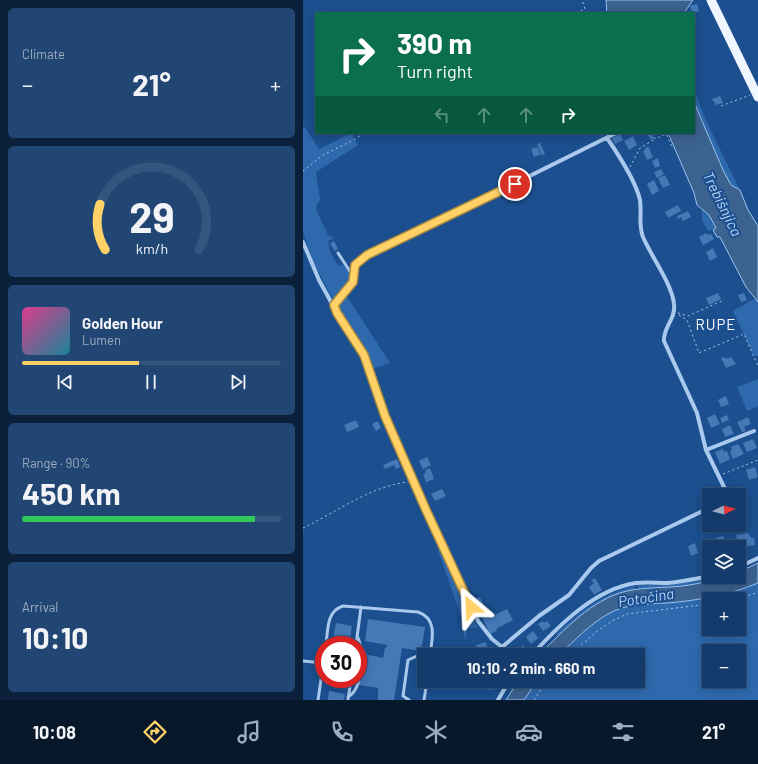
<!DOCTYPE html>
<meta charset="utf-8">
<style>
body{margin:0;font-family:Barlow,sans-serif;background:#214673;color:#f1f3f6;height:100vh;display:flex;flex-direction:column;font-size:15px;white-space:nowrap}
*{box-sizing:border-box;margin:0}
p{font-size:13px;color:#9dadc1}
.icon{flex:none;width:22px;height:22px;fill:none;stroke:currentColor;stroke-width:2;stroke-linecap:round;stroke-linejoin:round}
.map{position:relative;flex:1;overflow:hidden}
.side{display:flex;flex-direction:column;gap:8px;padding:8px;background:#0b203b;width:303px}
.side>*{flex:none}
.banner{position:absolute;left:12px;top:12px;width:380px;height:122px;border-radius:0px;box-shadow:0 2px 10px #0003,0 0 0 1px #33557e;background:#0b6e4f;color:#fff;overflow:hidden}
.needle{width:26px;rotate:84deg}
.controls{position:absolute;left:399px;top:488px;display:grid;gap:8px}
.controls a{display:grid;place-items:center;width:44px;height:44px;border-radius:0px;background:#143b6b;box-shadow:0 2px 10px #0003,0 0 0 1px #33557e;font-size:20px}
.speed{position:absolute;left:12px;top:636px;display:flex;gap:8px;font-size:20px;font-weight:700;text-align:center}
.speed>*{display:grid;place-content:center;width:52px;height:52px;border-radius:50%;background:#143b6b;box-shadow:0 2px 10px #0003,0 0 0 1px #33557e;line-height:1}
.speed .limit{border:6px solid #d22;background:#fff;color:#111}
.pin{position:absolute;display:grid;place-items:center;width:34px;height:34px;color:#fff;margin:-17px;border:2px solid #fff;border-radius:50%;box-shadow:0 1px 4px #0007}
.me{position:absolute;width:44px;margin:-22px;rotate:334deg;stroke-linejoin:round;filter:drop-shadow(0 0 3px #0008)}
.turn{display:flex;align-items:center;gap:14px;height:84px;padding:0 16px;font-size:18px}
.turn .icon{width:52px;height:52px;stroke-width:2.5}
.turn b{display:block;font-size:28px;line-height:34px}
.lanes{display:flex;align-items:center;height:38px;padding:0 16px;background:#0003;justify-content:center;gap:20px;direction:ltr}
.lanes .off{opacity:.35}
.big{font-size:30px;font-weight:700;line-height:1.1}
.side .card{flex:1;display:flex;flex-direction:column;justify-content:center;gap:6px;min-width:0;padding:0 14px;border-radius:6px;background:#214673}
.side .dial{align-items:center;gap:0}
.dial svg{height:104px;overflow:visible;fill:none;stroke:#33557e;stroke-width:7;stroke-linecap:round;text-anchor:middle}
.dial text{fill:#f1f3f6;stroke:none}
.song{display:flex;align-items:center;gap:12px}
.cover{width:48px;height:48px;border-radius:6px;background:linear-gradient(135deg,hsl(330 70% 55%),hsl(190 70% 35%))}
.played{height:4px;border-radius:2px;background:linear-gradient(90deg,#ffd166 45%,#33557e 45%)}
.keys{display:flex;justify-content:space-around;direction:ltr}
.heat{display:flex;justify-content:space-between;align-items:center;font-size:22px;direction:ltr}
.charge{height:6px;border-radius:3px;background:linear-gradient(90deg,#34c759 90%,#33557e 0)}
.trip{position:absolute;left:114px;top:648px;width:228px;height:40px;border-radius:0px;background:#143b6b;box-shadow:0 2px 10px #0003,0 0 0 1px #33557e;font-weight:700;line-height:40px;text-align:center}
.dock{display:flex;height:64px;justify-content:space-around;align-items:center;background:#08182b;color:#9dadc1}
.dock .icon{width:28px;height:28px}
.dock .selected{color:#ffd166}
.dock b{font-size:18px;color:#f1f3f6}
main{display:flex;flex:1;min-height:0}
.map>svg:first-child{display:block}
</style>
<main>
<section class="side">
<div class="card"><p>Climate</p>
<div class="heat"><a>−</a><b class="big">21°</b><a>+</a></div>
</div>
<div class="card dial"><svg viewBox="0 0 100 80">
<path d="M14 69A42 42 0 1 1 86 69"/>
<path d="M14 69A42 42 0 0 1 10 34" stroke="#ffd166"/>
<text x="50" y="56" font-size="32" font-weight="700">29</text>
<text x="50" y="72" font-size="11">km/h</text>
</svg></div>
<div class="card">
<div class="song"><i class="cover"></i><div><b>Golden Hour</b><p>Lumen</p></div></div>
<div class="played"></div>
<div class="keys"><svg class="icon" aria-label="previous" viewBox="0 0 24 24"><path d="M18 5L8 12l10 7zM5 5v14"/></svg><svg class="icon" aria-label="pause" viewBox="0 0 24 24"><path d="M8 5v14M16 5v14"/></svg><svg class="icon" aria-label="next" viewBox="0 0 24 24"><path d="M6 5l10 7-10 7zM19 5v14"/></svg></div>
</div>
<div class="card"><p>Range · 90%</p><b class="big">450 km</b><div class="charge"></div></div>
<div class="card"><p>Arrival</p><b class="big">10:10</b></div>
</section>
<div class="map">
<svg width="455" height="700" viewBox="0 0 455 700">
<rect width="100%" height="100%" fill="#1b4f8f"/>
<path fill="#2e69ad" fill-rule="evenodd" d="M391 90 405 125 437 190 428 185 420 170 391 102Z
M0 127H2L16 149 48 133 55 145 13 172 17 200 13 206 14 212 25 235 31 238 25 241 27 251 35 266 39 264 46 272 48 280C46 287 37 298 29 298L10 261 0 232Z
M399 210 406 215 413 228 405 231 399 220Z
M43 295 87 363 69 369 55 341 35 309 36 304Z
M453 298 455 302V356H451L430 311Z
M455 379V406L444 411 434 387Z
M137 548 174 627 165 629 162 640 158 616 135 550Z
M415 577H425L380 586 335 589 334 585H366Z
M455 583V700H221L234 681H335V655H256C272 641 287 624 306 613 324 603 345 605 365 603 396 600 427 595 455 583ZM406 599H436V629H406ZM406 651H436V681H406Z
M332 586V589C301 595 278 616 255 636L253 634C278 611 298 594 332 586Z"/>
<path fill="#3c6290" stroke="#9cc4f0" d="M303 0H390L381 13H304Z
M391 102 420 170 428 185 437 190 445 210 455 226V302L443 287 417 237H414L410 230 413 228 406 215 394 205 391 193 365 133H391Z
M455 563V583C427 595 396 600 365 603 345 604 324 603 305 614 287 624 271 641 256 655H236C261 630 289 599 324 591 342 587 361 588 379 586 398 584 417 577 436 577V572Z
M215 681H234L221 700H203Z"/>
<path fill="#4478b7" d="M394 4 396 11 389 13 387 6Z
M417 96 420 103 413 105 409 99Z
M348 133 351 138 348 140 344 134Z
M317 134 320 140 312 144 309 138Z
M330 136 334 145 326 150 321 141Z
M237 143 242 154 239 155 234 144Z
M345 146 350 157 344 160 340 151Z
M234 147 238 154 231 157 228 149Z
M355 158 357 166 352 168 349 161Z
M358 169 361 174 354 178 351 172Z
M362 175 367 185 360 188 355 178Z
M351 180 356 191 349 195 344 184Z
M375 205 378 211 365 218 362 212Z
M385 211 388 217 380 221 378 217 375 219 374 216Z
M403 233 404 235 408 234 411 239 400 245 396 237Z
M31 241 35 249 32 251 27 244Z
M410 248 414 257 407 261 403 252Z
M415 293 418 299 406 305 403 298Z
M441 293 444 300 438 302 435 295Z
M422 357 423 359 428 357 433 364 423 368 418 358Z
M423 396 426 404 418 407 415 400Z
M412 414 417 424 408 428 404 418Z
M424 415 426 420 419 423 417 418Z
M445 417 448 424 441 427 443 431 439 432 434 422Z
M53 420 56 427 44 432 41 425Z
M75 421 78 428 73 431 69 424Z
M427 425 431 434 422 437 419 429Z
M450 439 454 448 444 452 440 443Z
M435 444 441 454 430 459 427 452 429 450 428 447Z
M420 449 421 452 424 451 427 459 417 464 412 452Z
M124 457 128 465 120 469 116 461Z
M94 459 97 467 93 469 91 465 82 469 80 465Z
M452 467 455 477 446 480 443 470Z
M127 468 131 479 123 482 120 474 123 473 122 470Z
M139 489 143 496 132 501 128 494Z
M445 533 448 538H451L452 545 444 546 443 539 434 540 433 535Z
M420 536 423 547H415L413 538Z
M392 543 395 553 388 556 385 546Z
M292 578 299 590 291 595 286 587 291 583 288 580Z
M177 597 187 617 204 609 210 620 193 629 194 631 187 634 171 600Z
M65 619 122 627 118 651 99 648 91 700H75V688L56 685 61 654 80 658 82 648H83L84 645 62 641Z
M240 621 241 623 244 621 248 626 240 631 235 624Z
M33 623 49 626 46 645H29Z
M230 631 235 638 228 644 223 637Z
M183 642 185 652 175 654 173 645Z
M220 645 226 651 222 655H219L215 651Z
M27 679H44V683L27 681Z
M191 683 192 689 186 690 185 684Z
M26 691 42 694 41 700H25Z"/>
<g fill="none" stroke-linecap="round" stroke-linejoin="round">
<path stroke="#a9c9ee" stroke-width="1" stroke-dasharray="2 3" stroke-linecap="butt" d="M273 13 282 9 279 0
M418 106 447 95
M349 133 352 139 363 134 370 149
M327 167 337 148 352 139
M0 171 20 155 49 141 61 133
M375 313 385 316 421 300
M376 315 384 320 396 353 441 334 455 366
M420 474 455 460
M0 528C34 512 67 486 106 482
M436 599 455 592
M267 655 293 632 309 621 324 614 406 604
M231 700 244 681"/>
<path stroke="#a9c9ee" stroke-width="3" d="M35 253 48 273 49 279
M23 645C25 631 23 611 40 606L115 612C135 619 129 639 127 655
M53 645 58 607
M0 661 20 663
M45 697C60 689 62 649 54 636
M15 700 21 659
M45 700 48 679
M106 700 100 696 105 660 127 650
M121 700 124 681"/>
<path stroke="#a9c9ee" stroke-width="4" d="M304 138C315 154 333 182 337 200 339 213 335 224 340 237 348 256 369 284 371 304 373 319 360 327 361 341L394 413 403 450 422 489V495
M0 242 16 280 34 313 61 355 82 416 123 510 175 621 189 639 199 647 203 655
M31 305 50 282 52 265 64 255 102 238 313 133
M403 450 451 431
M436 567 455 558
M199 647 236 616 266 595 288 568 296 561 406 508
M229 655C256 625 292 589 333 583 343 582 354 583 364 583 378 582 392 579 406 576
M195 700 206 681"/>
<path stroke="#f0f6ff" stroke-width="9" d="M408 0 455 97"/>
</g>
<g fill="none" stroke-linecap="round" stroke-linejoin="round">
<g stroke="#a68842" stroke-width="10">
<path id="route" d="M168 607 123 510 82 416 61 355 34 313 31 305 50 282 52 265 64 255 212 184"/>
</g>
<use href="#route" stroke="#ffd166" stroke-width="7"/>
</g>
<g text-anchor="middle" stroke-width="4" stroke-linejoin="round" paint-order="stroke">
<g font-size="15" font-style="italic" fill="#b5d3f5" stroke="#1b4f8f">
<text transform="translate(419 204) rotate(64)" y="5">Trebišnjica</text>
<text transform="translate(343 598) rotate(-9)" y="5">Potočina</text>
</g>
<g font-size="15" letter-spacing="1" fill="#fff" stroke="#1b4f8f">
<text x="413" y="330">RUPE</text>
</g>
</g>
</svg>
<div class="controls">
<a><svg class="needle" viewBox="-14 -14 28 28"><path d="M0-13l5 13h-10z" fill="#e53935"/><path d="M0 13l5-13h-10z" fill="#9dadc1"/></svg></a>
<a><svg class="icon" aria-label="layers" viewBox="0 0 24 24"><path d="M12 4l9 5-9 5-9-5zM3 14l9 5 9-5"/></svg></a>
<a>+</a>
<a>−</a>
</div>
<div class="speed"><div class="limit">30</div></div>
<div class="pin" style="left:212px;top:184px;background:#d93025"><svg class="icon" aria-label="arrive" viewBox="0 0 24 24"><path d="M6 21V4h12l-3 4 3 4H6"/></svg></div>
<svg class="me" style="left:168px;top:607px" viewBox="-20 -20 40 40"><path d="M0-17L14 15 0 8-14 15z" fill="#ffd166" stroke="#fff" stroke-width="4"/></svg>
<div class="trip">10:10 · 2 min · 660 m</div>
<div class="banner">
<div class="turn"><svg class="icon" aria-label="right" viewBox="0 0 24 24"><path d="M7 20v-9h11M14 6l5 5-5 5"/></svg><div><b>390 m</b>Turn right</div></div>
<div class="lanes"><svg class="icon off" aria-label="left" viewBox="0 0 24 24"><path d="M17 20v-9H6M10 6l-5 5 5 5"/></svg><svg class="icon off" aria-label="ahead" viewBox="0 0 24 24"><path d="M12 20V5M6 11l6-6 6 6"/></svg><svg class="icon off" aria-label="ahead" viewBox="0 0 24 24"><path d="M12 20V5M6 11l6-6 6 6"/></svg><svg class="icon" aria-label="right" viewBox="0 0 24 24"><path d="M7 20v-9h11M14 6l5 5-5 5"/></svg></div>
</div>
</div>
</main>
<nav class="dock">
<b>10:08</b>
<svg class="icon selected" aria-label="directions" viewBox="0 0 24 24"><path d="M12 3l9 9-9 9-9-9zM9 14v-3h6M13 9l2 2-2 2"/></svg>
<svg class="icon" aria-label="music" viewBox="0 0 24 24"><path d="M9 18V5l10-2v13"/><circle cx="6" cy="18" r="3"/><circle cx="16" cy="16" r="3"/></svg>
<svg class="icon" aria-label="phone" viewBox="0 0 24 24"><path d="M5 4h4l2 5-3 2q2 4 5 5l2-3 5 2v4C11 20 4 13 5 4z"/></svg>
<svg class="icon" aria-label="climate" viewBox="0 0 24 24"><path d="M12 3v18M4 7l16 10M4 17L20 7"/></svg>
<svg class="icon" aria-label="car" viewBox="0 0 24 24"><path d="M5 17H2v-5l4-1 3-4h7l3 4 3 1v5h-3M9 17h6M6 11h13"/><circle cx="7" cy="17" r="2"/><circle cx="17" cy="17" r="2"/></svg>
<svg class="icon" aria-label="filters" viewBox="0 0 24 24"><path d="M4 7h16M4 17h16"/><circle cx="9" cy="7" r="2"/><circle cx="15" cy="17" r="2"/></svg>
<b>21°</b>
</nav>
